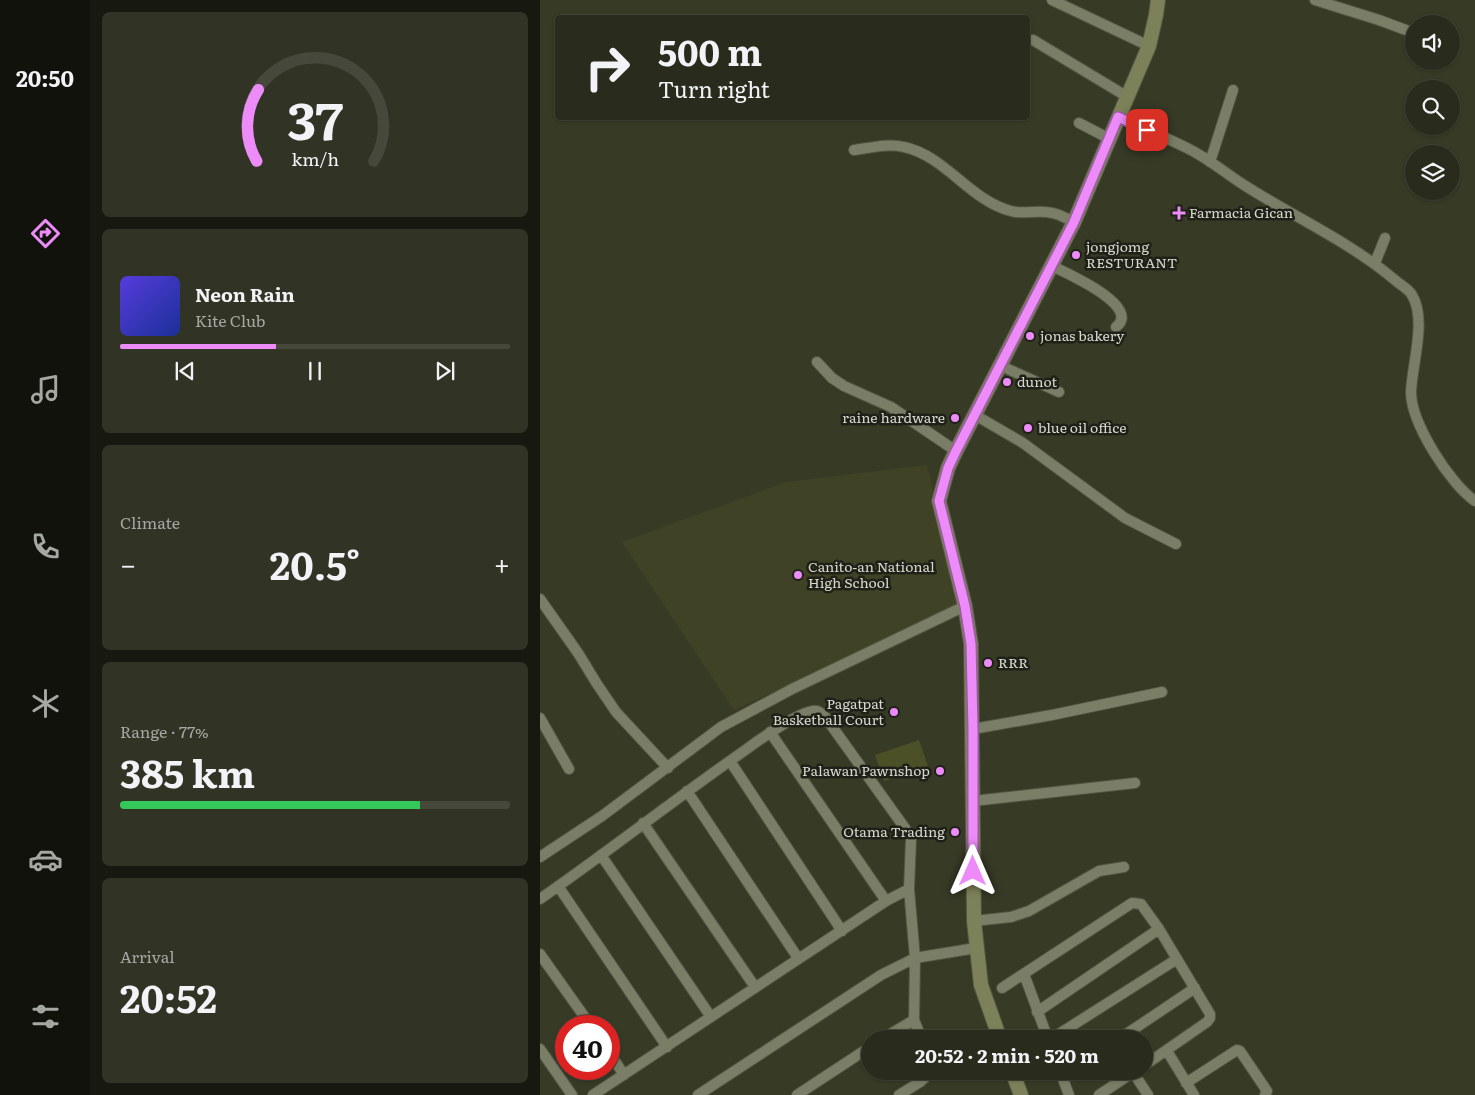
<!DOCTYPE html>
<meta charset="utf-8">
<style>
body{margin:0;font-family:Literata,serif;background:#313425;color:#f1f3f6;height:100vh;display:flex;flex-direction:column;font-size:19px;white-space:nowrap}
*{box-sizing:border-box;margin:0}
p{font-size:16px;color:#a5a7a3}
.icon{flex:none;width:28px;height:28px;fill:none;stroke:currentColor;stroke-width:2;stroke-linecap:round;stroke-linejoin:round}
.map{position:relative;flex:1;overflow:hidden}
.details{display:flex;flex-direction:column;gap:12px;padding:12px;background:#17180f;width:450px}
.details>*{flex:none}
.hud{position:absolute;left:15px;top:15px;width:475px;height:105px;border-radius:5px;box-shadow:0 1px 4px #0004,0 0 0 1px #45483b;background:#292c1c;color:#f1f3f6;overflow:hidden}
.controls{position:absolute;left:865px;top:15px;display:grid;gap:10px}
.controls a{display:grid;place-items:center;width:55px;height:55px;border-radius:50%;background:#292c1c;box-shadow:0 1px 4px #0004,0 0 0 1px #45483b;font-size:25px}
.speed{position:absolute;left:15px;top:1015px;display:flex;gap:10px;font-size:25px;font-weight:700;text-align:center}
.speed>*{display:grid;place-content:center;width:65px;height:65px;border-radius:50%;background:#292c1c;box-shadow:0 1px 4px #0004,0 0 0 1px #45483b;line-height:1}
.speed .limit{border:8px solid #d22;background:#fff;color:#111}
.pin{position:absolute;display:grid;place-items:center;width:42px;height:42px;color:#fff;margin:-21px;border-radius:10px;box-shadow:0 2px 8px #0006}
.me{position:absolute;width:55px;margin:-28px;rotate:0deg;stroke-linejoin:round;filter:drop-shadow(0 0 4px #0008)}
.turn{display:flex;align-items:center;gap:18px;height:105px;padding:0 20px;font-size:22px}
.turn .icon{width:65px;height:65px;stroke-width:2.5}
.turn b{display:block;font-size:35px;line-height:42px}
.big{font-size:38px;font-weight:700;line-height:1.1}
.details .card{flex:1;display:flex;flex-direction:column;justify-content:center;gap:8px;min-width:0;padding:0 18px;border-radius:8px;background:#313425}
.details .dial{align-items:center;gap:0}
.dial svg{height:130px;overflow:visible;fill:none;stroke:#45483b;stroke-width:7;stroke-linecap:round;text-anchor:middle}
.dial text{fill:#f1f3f6;stroke:none}
.song{display:flex;align-items:center;gap:15px}
.cover{width:60px;height:60px;border-radius:8px;background:linear-gradient(135deg,hsl(250 70% 55%),hsl(230 70% 35%))}
.played{height:5px;border-radius:2px;background:linear-gradient(90deg,#ed8cf9 40%,#45483b 40%)}
.keys{display:flex;justify-content:space-around;direction:ltr}
.heat{display:flex;justify-content:space-between;align-items:center;font-size:28px;direction:ltr}
.charge{height:8px;border-radius:4px;background:linear-gradient(90deg,#34c759 77%,#45483b 0)}
.trip{position:absolute;left:321px;top:1030px;width:292px;height:50px;border-radius:25px;background:#292c1c;box-shadow:0 1px 4px #0004,0 0 0 1px #45483b;font-weight:700;line-height:50px;text-align:center}
main{display:flex;flex:1;min-height:0}
.dock{display:flex;flex-direction:column;width:90px;justify-content:space-around;align-items:center;background:#10120b;color:#a5a7a3}
.dock .icon{width:35px;height:35px}
.dock .active{color:#ed8cf9}
.dock b{font-size:22px;color:#f1f3f6}
.map>svg:first-child{display:block}
</style>
<main>
<nav class="dock">
<b>20:50</b>
<svg class="icon active" aria-label="directions" viewBox="0 0 24 24"><path d="M12 3l9 9-9 9-9-9zM9 14v-3h6M13 9l2 2-2 2"/></svg>
<svg class="icon" aria-label="music" viewBox="0 0 24 24"><path d="M9 18V5l10-2v13"/><circle cx="6" cy="18" r="3"/><circle cx="16" cy="16" r="3"/></svg>
<svg class="icon" aria-label="phone" viewBox="0 0 24 24"><path d="M5 4h4l2 5-3 2q2 4 5 5l2-3 5 2v4C11 20 4 13 5 4z"/></svg>
<svg class="icon" aria-label="climate" viewBox="0 0 24 24"><path d="M12 3v18M4 7l16 10M4 17L20 7"/></svg>
<svg class="icon" aria-label="car" viewBox="0 0 24 24"><path d="M5 17H2v-5l4-1 3-4h7l3 4 3 1v5h-3M9 17h6M6 11h13"/><circle cx="7" cy="17" r="2"/><circle cx="17" cy="17" r="2"/></svg>
<svg class="icon" aria-label="filters" viewBox="0 0 24 24"><path d="M4 7h16M4 17h16"/><circle cx="9" cy="7" r="2"/><circle cx="15" cy="17" r="2"/></svg>
</nav>
<section class="details">
<div class="card dial"><svg viewBox="0 0 100 80">
<path d="M14 69A42 42 0 1 1 86 69"/>
<path d="M14 69A42 42 0 0 1 15 25" stroke="#ed8cf9"/>
<text x="50" y="56" font-size="32" font-weight="700">37</text>
<text x="50" y="72" font-size="11">km/h</text>
</svg></div>
<div class="card">
<div class="song"><i class="cover"></i><div><b>Neon Rain</b><p>Kite Club</p></div></div>
<div class="played"></div>
<div class="keys"><svg class="icon" aria-label="previous" viewBox="0 0 24 24"><path d="M18 5L8 12l10 7zM5 5v14"/></svg><svg class="icon" aria-label="pause" viewBox="0 0 24 24"><path d="M8 5v14M16 5v14"/></svg><svg class="icon" aria-label="next" viewBox="0 0 24 24"><path d="M6 5l10 7-10 7zM19 5v14"/></svg></div>
</div>
<div class="card"><p>Climate</p>
<div class="heat"><a>−</a><b class="big">20.5°</b><a>+</a></div>
</div>
<div class="card"><p>Range · 77%</p><b class="big">385 km</b><div class="charge"></div></div>
<div class="card"><p>Arrival</p><b class="big">20:52</b></div>
</section>
<div class="map">
<svg width="935" height="1095" viewBox="0 0 935 1095">
<rect width="100%" height="100%" fill="#373a25"/>
<path fill="#404226" d="M387 465 421 607 194 710 82 542 246 482Z"/>
<path fill="#4c5027" d="M379 740 388 766 344 781 335 755Z"/>
<g fill="none" stroke-linecap="round" stroke-linejoin="round">
<g stroke="#535543" stroke-width="12">
<path id="street" d="M512 0 609 46
M775 0 839 20 874 33
M493 40 586 96
M578 117C601 127 625 137 647 148 668 158 685 173 704 185 754 217 810 242 855 280 860 285 868 288 872 295 887 320 872 364 871 392 871 423 910 484 935 501
M539 123 568 138
M314 150C330 148 348 143 364 147 406 156 429 200 471 211 484 215 499 209 512 213 520 214 527 219 534 222
M670 162 693 90
M835 263 845 238
M510 265C524 272 603 306 576 327
M277 362 292 378 304 386 351 407 416 451
M459 365 519 392
M435 415 483 443 585 518 636 544
M0 599 38 653 57 684 76 712 128 768
M0 718 29 769
M433 729 512 715 622 692
M230 732 346 901
M190 761 302 931
M147 791 258 958
M433 801 595 783
M103 823 215 987
M61 855 171 1017
M0 857 62 816 181 727 252 689 425 606
M18 886 127 1047
M0 899C69 851 135 799 204 751 219 740 255 714 273 711 279 710 282 714 286 718L367 831 371 839 369 889 375 958 374 1020 382 1039
M434 921 471 917 489 911 559 871 584 867
M0 954 51 1026
M484 974 508 1039
M462 988 592 903 601 904 619 929 670 1014V1018L667 1022 605 1065
M497 1012 619 929
M342 1039 374 1020
M511 1039 637 959
M579 1039 655 988
M0 1049 32 1095
M627 1051 654 1095
M69 1052 84 1075
M520 1071 529 1095
M593 1072 608 1095
M646 1083 697 1050 700 1051 725 1088 727 1091 725 1095
M53 1095 346 901 369 889
M158 1095 341 975 375 958 436 948
M257 1095 330 1047
M359 1095 380 1082 392 1071
M559 1095 595 1071"/>
</g>
<g stroke="#535543" stroke-width="16">
<path id="secondary" d="M460 1039 441 985 434 921 431 644 425 606 399 501 408 468 416 451 534 222 609 46 616 15 618 0
M472 1071 481 1095"/>
</g>
<use href="#street" stroke="#7b7e67" stroke-width="10"/>
<use href="#secondary" stroke="#7d8159" stroke-width="14"/>
</g>
<g fill="none" stroke-linecap="round" stroke-linejoin="round">
<g stroke="#9a5ba2" stroke-width="12">
<path id="route" d="M433 871V729L431 644 425 606 399 501 408 468 416 451 534 222 578 117 607 130"/>
</g>
<use href="#route" stroke="#ed8cf9" stroke-width="9"/>
</g>
<g fill="#ed8cf9" stroke="#1f2017" stroke-width="2">
<path d="M636.5 205.5h5v5h5v5h-5v5h-5v-5h-5v-5h5z"/>
<circle cx="536" cy="255" r="5"/>
<circle cx="490" cy="336" r="5"/>
<circle cx="467" cy="382" r="5"/>
<circle cx="415" cy="418" r="5"/>
<circle cx="488" cy="428" r="5"/>
<circle cx="258" cy="575" r="5"/>
<circle cx="448" cy="663" r="5"/>
<circle cx="354" cy="712" r="5"/>
<circle cx="400" cy="771" r="5"/>
<circle cx="415" cy="832" r="5"/>
</g>
<g text-anchor="middle" stroke-width="5" stroke-linejoin="round" paint-order="stroke">
<g font-size="14" fill="#d8d9cd" stroke="#1f2017" text-anchor="start">
<text x="649" y="218">Farmacia Gican</text>
<text x="546" y="252">jongjomg<tspan x="546" dy="16">RESTURANT</tspan></text>
<text x="500" y="341">jonas bakery</text>
<text x="477" y="387">dunot</text>
<text x="405" y="423" text-anchor="end">raine hardware</text>
<text x="498" y="433">blue oil office</text>
<text x="268" y="572">Canito-an National<tspan x="268" dy="16">High School</tspan></text>
<text x="458" y="668">RRR</text>
<text x="344" y="709" text-anchor="end">Pagatpat<tspan x="344" dy="16">Basketball Court</tspan></text>
<text x="390" y="776" text-anchor="end">Palawan Pawnshop</text>
<text x="405" y="837" text-anchor="end">Otama Trading</text>
</g>
</g>
</svg>
<div class="controls">
<a><svg class="icon" aria-label="sound" viewBox="0 0 24 24"><path d="M4 9h4l5-4v14l-5-4H4zM17 9q2 3 0 6"/></svg></a>
<a><svg class="icon" aria-label="search" viewBox="0 0 24 24"><circle cx="10" cy="10" r="6"/><path d="M15 15l6 6"/></svg></a>
<a><svg class="icon" aria-label="layers" viewBox="0 0 24 24"><path d="M12 4l9 5-9 5-9-5zM3 14l9 5 9-5"/></svg></a>
</div>
<div class="speed"><div class="limit">40</div></div>
<div class="pin" style="left:607px;top:130px;background:#d93025"><svg class="icon" aria-label="arrive" viewBox="0 0 24 24"><path d="M6 21V4h12l-3 4 3 4H6"/></svg></div>
<svg class="me" style="left:433px;top:871px" viewBox="-20 -20 40 40"><path d="M0-17L14 15 0 8-14 15z" fill="#ed8cf9" stroke="#fff" stroke-width="4"/></svg>
<div class="trip">20:52 · 2 min · 520 m</div>
<div class="hud">
<div class="turn"><svg class="icon" aria-label="right" viewBox="0 0 24 24"><path d="M7 20v-9h11M14 6l5 5-5 5"/></svg><div><b>500 m</b>Turn right</div></div>
</div>
</div>
</main>
